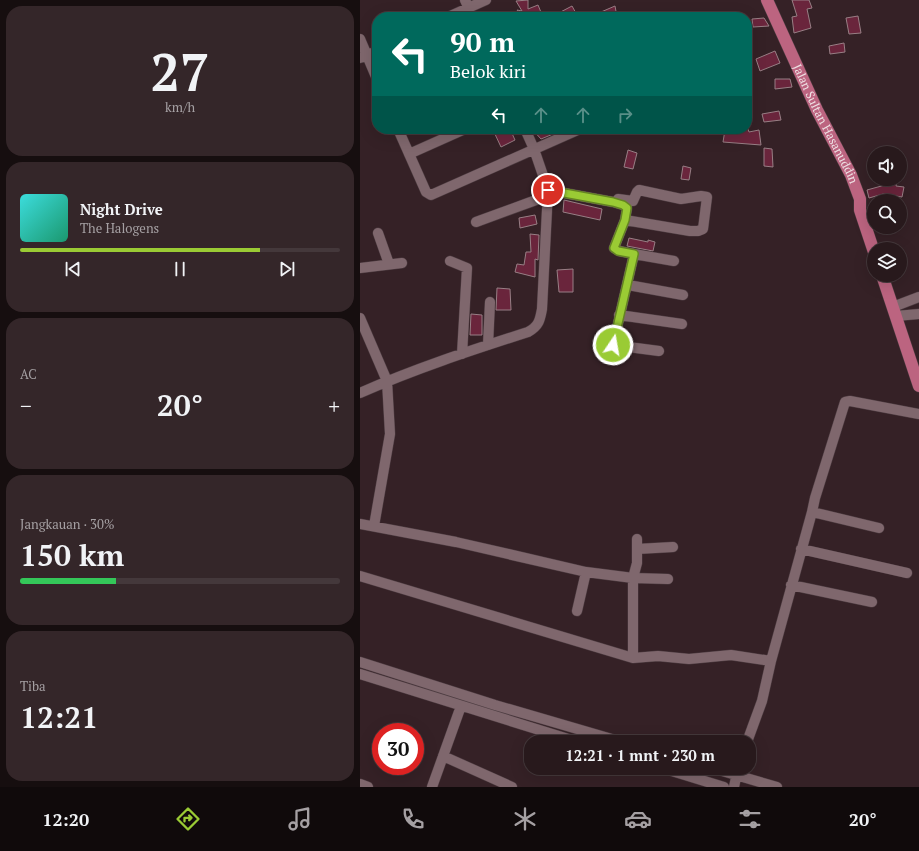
<!DOCTYPE html>
<html lang="id">
<meta charset="utf-8">
<style>
body{margin:0;font-family:"PT Serif",serif;background:#342629;color:#f1f3f6;height:100vh;display:flex;flex-direction:column;font-size:15px;white-space:nowrap}
*{box-sizing:border-box;margin:0}
p{font-size:13px;color:#a5a0a3}
.icon{flex:none;width:22px;height:22px;fill:none;stroke:currentColor;stroke-width:2;stroke-linecap:round;stroke-linejoin:round}
.map{position:relative;flex:1;overflow:hidden}
.details{display:flex;flex-direction:column;gap:6px;padding:6px;background:#160e0f;width:360px}
.details>*{flex:none}
.hud{position:absolute;left:12px;top:12px;width:380px;height:122px;border-radius:16px;box-shadow:0 4px 16px #0002,0 0 0 1px #44383b;background:#00695c;color:#fff;overflow:hidden}
.tools{position:absolute;left:507px;top:146px;display:grid;gap:8px}
.tools a{display:grid;place-items:center;width:40px;height:40px;border-radius:50%;background:#28191c;box-shadow:0 4px 16px #0002,0 0 0 1px #44383b;font-size:20px}
.speed{position:absolute;left:12px;top:723px;display:flex;gap:8px;font-size:20px;font-weight:700;text-align:center}
.speed>*{display:grid;place-content:center;width:52px;height:52px;border-radius:50%;background:#28191c;box-shadow:0 4px 16px #0002,0 0 0 1px #44383b;line-height:1}
.speed .limit{border:6px solid #d22;background:#fff;color:#111}
.pin{position:absolute;display:grid;place-items:center;width:34px;height:34px;color:#fff;margin:-17px;border:2px solid #fff;border-radius:50%;box-shadow:0 1px 4px #0007}
.me{position:absolute;width:44px;margin:-22px;rotate:12deg;stroke-linejoin:round;filter:drop-shadow(0 0 3px #0008)}
.turn{display:flex;align-items:center;gap:14px;height:84px;padding:0 12px;font-size:18px}
.turn .icon{width:52px;height:52px;stroke-width:2.5}
.turn b{display:block;font-size:28px;line-height:34px}
.lanes{display:flex;align-items:center;height:38px;padding:0 12px;background:#0003;justify-content:center;gap:20px;direction:ltr}
.lanes .off{opacity:.35}
.big{font-size:30px;font-weight:700;line-height:1.1}
.details .tile{flex:1;display:flex;flex-direction:column;justify-content:center;gap:6px;min-width:0;padding:0 14px;border-radius:16px;background:#342629}
.details .dial{align-items:center;gap:0}
.dial b{font-size:52px;line-height:1}
.song{display:flex;align-items:center;gap:12px}
.cover{width:48px;height:48px;border-radius:6px;background:linear-gradient(135deg,hsl(180 70% 55%),hsl(160 70% 35%))}
.played{height:4px;border-radius:2px;background:linear-gradient(90deg,#9acb34 75%,#44383b 75%)}
.keys{display:flex;justify-content:space-around;direction:ltr}
.heat{display:flex;justify-content:space-between;align-items:center;font-size:22px;direction:ltr}
.charge{height:6px;border-radius:3px;background:linear-gradient(90deg,#34c759 30%,#44383b 0)}
.trip{position:absolute;left:164px;top:735px;width:232px;height:40px;border-radius:16px;background:#28191c;box-shadow:0 4px 16px #0002,0 0 0 1px #44383b;font-weight:700;line-height:40px;text-align:center}
.tab-bar{display:flex;height:64px;justify-content:space-around;align-items:center;background:#100a0b;color:#a5a0a3}
.tab-bar .icon{width:28px;height:28px}
.tab-bar .active{color:#9acb34}
.tab-bar b{font-size:18px;color:#f1f3f6}
main{display:flex;flex:1;min-height:0}
.map>svg:first-child{display:block}
</style>
<main>
<section class="details">
<div class="tile dial"><b>27</b><p>km/h</p></div>
<div class="tile">
<div class="song"><i class="cover"></i><div><b>Night Drive</b><p>The Halogens</p></div></div>
<div class="played"></div>
<div class="keys"><svg class="icon" aria-label="previous" viewBox="0 0 24 24"><path d="M18 5L8 12l10 7zM5 5v14"/></svg><svg class="icon" aria-label="pause" viewBox="0 0 24 24"><path d="M8 5v14M16 5v14"/></svg><svg class="icon" aria-label="next" viewBox="0 0 24 24"><path d="M6 5l10 7-10 7zM19 5v14"/></svg></div>
</div>
<div class="tile"><p>AC</p>
<div class="heat"><a>−</a><b class="big">20°</b><a>+</a></div>
</div>
<div class="tile"><p>Jangkauan · 30%</p><b class="big">150 km</b><div class="charge"></div></div>
<div class="tile"><p>Tiba</p><b class="big">12:21</b></div>
</section>
<div class="map">
<svg width="559" height="787" viewBox="0 0 559 787">
<rect width="100%" height="100%" fill="#352126"/>
<g fill="none" stroke-linecap="round" stroke-linejoin="round">
<path stroke="#0f1703" stroke-width="2" d="M219 737 234 742"/>
</g>
<path fill="#6a253c" stroke="#987f85" d="M168 0V9L178 5 183 17H162L157 10 162 11 156 1Z
M432 0H449L452 8 447 9 451 28 434 33 432 17 437 16Z
M212 6 217 15 213 17H191Z
M255 6 257 17H243L241 12Z
M498 16 501 33 489 34 486 18Z
M404 18 409 26 393 27 392 19Z
M484 43 485 52 470 54 469 46Z
M415 51 420 63 400 71 396 59Z
M415 79H430L432 87 415 89Z
M419 111 421 120 404 122 402 114Z
M140 129H150L155 140 141 147 134 132Z
M172 129H200L198 132 181 139Z
M370 129H388L389 132 399 130 401 145 363 142 365 130 369 131Z
M404 148 412 149 413 167 404 166Z
M268 150 277 153 273 169 264 167Z
M323 166 331 168 329 180 321 179Z
M526 179H537L536 186 544 187 542 197 523 194 509 198 507 190 525 185Z
M204 200 242 209 240 220 203 212Z
M175 215 177 224 160 228 159 218Z
M170 234 179 235 178 260 175 259V277L155 272 157 264 164 265 166 252H171Z
M269 238 288 242V240L295 242 293 251 267 246Z
M213 269V292H199L197 270Z
M137 288 150 289 151 310H136Z
M111 314 122 315V335H110Z"/>
<g fill="none" stroke-linecap="round" stroke-linejoin="round">
<g stroke="#4e3d42" stroke-width="11">
<path id="minor" d="M105 0 113 17
M88 17 126 0
M324 17H325
M0 39 17 79
M0 58 17 51
M38 129 66 192 71 195 220 129
M49 154 105 129
M188 190 253 202 263 205 267 208 265 220 254 248 259 251 274 254 253 345 299 351
M258 199 273 201 277 192 279 190 321 199 341 196 347 197 343 229 338 231H330L265 220
M116 222 187 196
M18 233 29 264
M274 254 314 261
M90 261 107 268 102 354
M0 268 42 263
M268 285 323 295
M538 305 559 297
M259 315 322 324
M536 316 559 314
M0 318 27 381 30 434 14 526
M128 345 130 302
M0 393C54 369 112 350 168 332 179 326 180 320 182 309L188 190 174 149 165 129
M452 512 519 528
M0 524 96 542 226 572 273 578 308 579
M277 549 313 547
M441 549 547 573
M0 576 273 658 298 656 329 659 371 655 411 661
M431 585 512 602
M217 611 226 572
M273 658V578L277 563V539
M0 662 135 705 262 742
M0 674 218 742
M387 742 402 701 411 661 452 512 455 498 485 402 490 401 559 414
M83 756 152 787
M302 768 364 787
M352 768 417 787
M0 784 8 787
M72 787 101 706
M374 787 378 768"/>
</g>
<g stroke="#4e3d42" stroke-width="13">
<g id="major">
<path id="s1" d="M407 0 457 110 491 175 500 199V210L514 252"/>
<path d="M522 275 559 386"/>
</g>
</g>
<use href="#minor" stroke="#7f676d" stroke-width="10"/>
<use href="#major" stroke="#bc6480" stroke-width="12"/>
</g>
<g fill="none" stroke-linecap="round" stroke-linejoin="round">
<g stroke="#648422" stroke-width="10">
<path id="route" d="M188 190 253 202 263 205 267 208 265 220 254 248 258 251 274 254 253 345"/>
</g>
<use href="#route" stroke="#9acb34" stroke-width="7"/>
</g>
<g text-anchor="middle" stroke-width="4" stroke-linejoin="round" paint-order="stroke">
<g font-size="12" fill="#eee0e3" stroke="#352126">
<text dy="4" stroke="none"><textPath href="#s1" startOffset="137">Jalan Sultan Hasanuddin</textPath></text>
</g>
</g>
</svg>
<div class="tools">
<a><svg class="icon" aria-label="sound" viewBox="0 0 24 24"><path d="M4 9h4l5-4v14l-5-4H4zM17 9q2 3 0 6"/></svg></a>
<a><svg class="icon" aria-label="search" viewBox="0 0 24 24"><circle cx="10" cy="10" r="6"/><path d="M15 15l6 6"/></svg></a>
<a><svg class="icon" aria-label="layers" viewBox="0 0 24 24"><path d="M12 4l9 5-9 5-9-5zM3 14l9 5 9-5"/></svg></a>
</div>
<div class="speed"><div class="limit">30</div></div>
<div class="pin" style="left:188px;top:190px;background:#d93025"><svg class="icon" aria-label="arrive" viewBox="0 0 24 24"><path d="M6 21V4h12l-3 4 3 4H6"/></svg></div>
<svg class="me" style="left:253px;top:345px" viewBox="-20 -20 40 40"><circle r="17" fill="#9acb34" stroke="#fff" stroke-width="3"/><path d="M0-11L8 9 0 5-8 9z" fill="#fff"/></svg>
<div class="trip">12:21 · 1 mnt · 230 m</div>
<div class="hud">
<div class="turn"><svg class="icon" aria-label="left" viewBox="0 0 24 24"><path d="M17 20v-9H6M10 6l-5 5 5 5"/></svg><div><b>90 m</b>Belok kiri</div></div>
<div class="lanes"><svg class="icon" aria-label="left" viewBox="0 0 24 24"><path d="M17 20v-9H6M10 6l-5 5 5 5"/></svg><svg class="icon off" aria-label="ahead" viewBox="0 0 24 24"><path d="M12 20V5M6 11l6-6 6 6"/></svg><svg class="icon off" aria-label="ahead" viewBox="0 0 24 24"><path d="M12 20V5M6 11l6-6 6 6"/></svg><svg class="icon off" aria-label="right" viewBox="0 0 24 24"><path d="M7 20v-9h11M14 6l5 5-5 5"/></svg></div>
</div>
</div>
</main>
<nav class="tab-bar">
<b>12:20</b>
<svg class="icon active" aria-label="directions" viewBox="0 0 24 24"><path d="M12 3l9 9-9 9-9-9zM9 14v-3h6M13 9l2 2-2 2"/></svg>
<svg class="icon" aria-label="music" viewBox="0 0 24 24"><path d="M9 18V5l10-2v13"/><circle cx="6" cy="18" r="3"/><circle cx="16" cy="16" r="3"/></svg>
<svg class="icon" aria-label="phone" viewBox="0 0 24 24"><path d="M5 4h4l2 5-3 2q2 4 5 5l2-3 5 2v4C11 20 4 13 5 4z"/></svg>
<svg class="icon" aria-label="climate" viewBox="0 0 24 24"><path d="M12 3v18M4 7l16 10M4 17L20 7"/></svg>
<svg class="icon" aria-label="car" viewBox="0 0 24 24"><path d="M5 17H2v-5l4-1 3-4h7l3 4 3 1v5h-3M9 17h6M6 11h13"/><circle cx="7" cy="17" r="2"/><circle cx="17" cy="17" r="2"/></svg>
<svg class="icon" aria-label="filters" viewBox="0 0 24 24"><path d="M4 7h16M4 17h16"/><circle cx="9" cy="7" r="2"/><circle cx="15" cy="17" r="2"/></svg>
<b>20°</b>
</nav>
